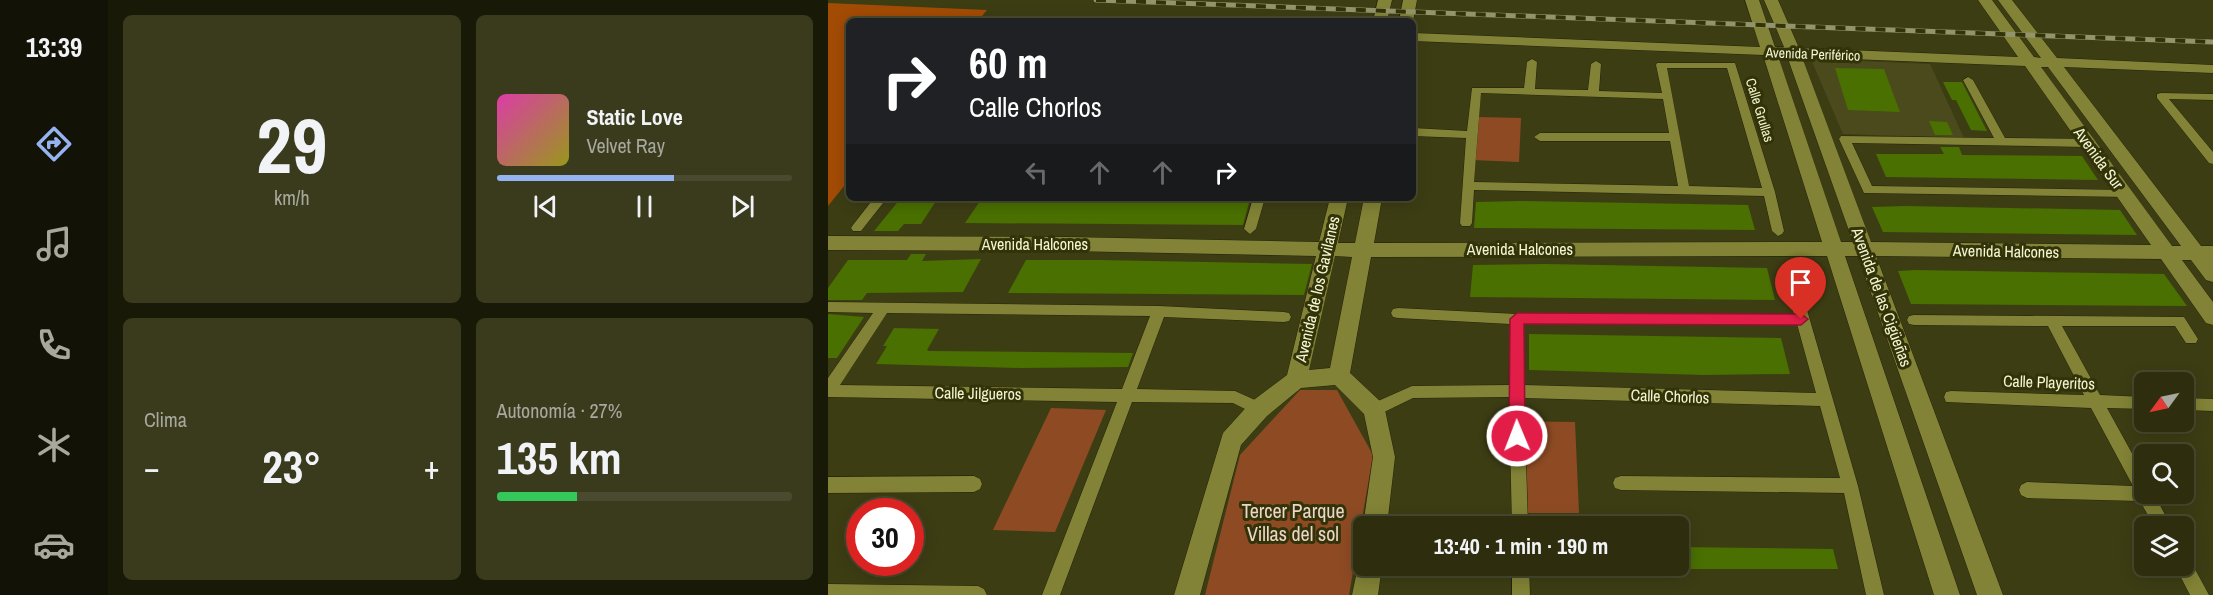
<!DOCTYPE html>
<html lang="es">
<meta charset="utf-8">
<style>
body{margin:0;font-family:"Archivo Narrow",sans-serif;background:#3a3a1d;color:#f1f3f6;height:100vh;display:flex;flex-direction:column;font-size:22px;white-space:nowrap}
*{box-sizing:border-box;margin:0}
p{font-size:20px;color:#a7a89e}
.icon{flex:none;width:33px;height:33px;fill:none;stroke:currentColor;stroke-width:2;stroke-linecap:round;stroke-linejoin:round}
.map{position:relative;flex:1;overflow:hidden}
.sheet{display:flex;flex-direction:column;gap:15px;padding:15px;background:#191908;width:720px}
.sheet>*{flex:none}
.banner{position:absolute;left:18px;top:18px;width:570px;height:183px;border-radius:9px;box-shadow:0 3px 15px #0003,0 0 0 2px #494a2f;background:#202124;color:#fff;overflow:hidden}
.needle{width:39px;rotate:237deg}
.fabs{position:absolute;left:1306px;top:372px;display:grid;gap:12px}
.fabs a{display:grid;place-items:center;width:60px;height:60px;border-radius:9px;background:#2e2e0f;box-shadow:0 3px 15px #0003,0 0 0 2px #494a2f;font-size:30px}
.speed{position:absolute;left:18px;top:498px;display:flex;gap:12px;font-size:30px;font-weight:700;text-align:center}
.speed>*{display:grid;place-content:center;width:78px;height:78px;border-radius:50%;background:#2e2e0f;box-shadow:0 3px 15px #0003,0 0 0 2px #494a2f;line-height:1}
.speed .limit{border:9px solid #d22;background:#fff;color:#111}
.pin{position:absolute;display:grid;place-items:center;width:51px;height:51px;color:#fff;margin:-62px -26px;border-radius:50% 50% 50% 0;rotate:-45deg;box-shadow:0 0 6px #0007}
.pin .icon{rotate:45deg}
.me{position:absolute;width:66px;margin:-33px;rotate:359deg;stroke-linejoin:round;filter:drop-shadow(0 0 4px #0008)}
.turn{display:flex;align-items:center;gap:21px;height:126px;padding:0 24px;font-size:27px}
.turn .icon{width:78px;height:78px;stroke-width:2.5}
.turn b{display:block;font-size:42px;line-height:51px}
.lanes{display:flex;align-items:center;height:57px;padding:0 24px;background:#0003;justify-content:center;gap:30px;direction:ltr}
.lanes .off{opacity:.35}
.big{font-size:45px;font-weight:700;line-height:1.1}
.sheet .card{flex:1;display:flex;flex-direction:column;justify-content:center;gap:9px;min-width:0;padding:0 21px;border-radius:9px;background:#3a3a1d}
.sheet .dial{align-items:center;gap:0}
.dial b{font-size:78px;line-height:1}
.song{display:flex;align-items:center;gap:18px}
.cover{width:72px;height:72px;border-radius:9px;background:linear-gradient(135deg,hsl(320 70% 55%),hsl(60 70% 35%))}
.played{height:6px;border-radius:3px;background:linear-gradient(90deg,#95b2f1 60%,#494a2f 60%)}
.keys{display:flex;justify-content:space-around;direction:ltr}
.heat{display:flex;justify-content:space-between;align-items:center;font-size:33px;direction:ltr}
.charge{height:9px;border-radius:4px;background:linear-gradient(90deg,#34c759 27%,#494a2f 0)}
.sheet .tiles{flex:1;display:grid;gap:15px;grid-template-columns:repeat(2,1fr)}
.trip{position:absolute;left:525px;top:516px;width:336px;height:60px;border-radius:9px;background:#2e2e0f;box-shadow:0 3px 15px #0003,0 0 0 2px #494a2f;font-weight:700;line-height:60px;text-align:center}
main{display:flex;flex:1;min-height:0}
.tab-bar{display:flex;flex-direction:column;width:108px;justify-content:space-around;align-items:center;background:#121206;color:#a7a89e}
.tab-bar .icon{width:42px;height:42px}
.tab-bar .on{color:#95b2f1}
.tab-bar b{font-size:27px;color:#f1f3f6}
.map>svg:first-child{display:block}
</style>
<main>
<nav class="tab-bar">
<b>13:39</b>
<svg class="icon on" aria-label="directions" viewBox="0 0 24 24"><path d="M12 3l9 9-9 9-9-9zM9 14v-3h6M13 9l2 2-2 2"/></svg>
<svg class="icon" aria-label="music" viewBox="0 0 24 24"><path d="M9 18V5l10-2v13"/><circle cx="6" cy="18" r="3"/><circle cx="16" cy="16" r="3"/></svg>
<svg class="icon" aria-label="phone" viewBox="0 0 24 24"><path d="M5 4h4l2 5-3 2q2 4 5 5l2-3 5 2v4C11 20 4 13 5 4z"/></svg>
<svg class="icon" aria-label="climate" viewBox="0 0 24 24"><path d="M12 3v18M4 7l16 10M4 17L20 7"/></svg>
<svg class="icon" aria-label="car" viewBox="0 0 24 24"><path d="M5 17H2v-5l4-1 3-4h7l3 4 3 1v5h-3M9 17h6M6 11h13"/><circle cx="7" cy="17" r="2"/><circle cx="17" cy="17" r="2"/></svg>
</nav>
<section class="sheet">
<div class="tiles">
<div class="card dial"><b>29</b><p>km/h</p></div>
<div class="card">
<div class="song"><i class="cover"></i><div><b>Static Love</b><p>Velvet Ray</p></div></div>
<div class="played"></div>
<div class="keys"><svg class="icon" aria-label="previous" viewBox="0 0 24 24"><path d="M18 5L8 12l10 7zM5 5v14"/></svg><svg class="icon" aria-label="pause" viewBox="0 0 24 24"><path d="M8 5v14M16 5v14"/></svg><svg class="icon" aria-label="next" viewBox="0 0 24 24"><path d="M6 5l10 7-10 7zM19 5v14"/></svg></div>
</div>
<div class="card"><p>Clima</p>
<div class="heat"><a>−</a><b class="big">23°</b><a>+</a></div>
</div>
<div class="card"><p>Autonomía · 27%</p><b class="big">135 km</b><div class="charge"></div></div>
</div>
</section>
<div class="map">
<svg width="1385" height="595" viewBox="0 0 1385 595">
<rect width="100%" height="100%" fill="#3d3d14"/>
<path fill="#4a4a1d" d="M983 59 1102 64 1136 138 1015 134Z"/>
<path fill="#8e4b23" d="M650 117 693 118 691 162 645 160Z
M472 390H509L545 455 521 595H377L412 455Z
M223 408 278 410 227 532 165 530Z
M687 421 747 422 751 513H687Z"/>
<path fill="#a24b05" d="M0 3 159 10 150 21H21V180L0 206Z"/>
<path fill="#497000" d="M1007 68 1056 69 1072 112 1020 110Z
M1115 82H1134L1159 131 1143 130 1128 100H1124Z
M1101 121 1119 122 1125 135H1107Z
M1112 147H1131L1134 155 1254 156 1270 180 1058 177 1048 154H1116Z
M73 198H110L93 224H76L70 231H46Z
M154 198H388L422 199 415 225 137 223Z
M691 201 920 205 927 230 646 228 648 202Z
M1078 206 1292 210 1309 235 1055 232 1044 207Z
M83 254H98L94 261 153 259 135 292 39 293 34 300H0V288L20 260H79Z
M198 260H271L484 264 476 295 180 293Z
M717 264 939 268 947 300 642 297 645 265Z
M1087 270 1336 274 1359 306 1083 304 1070 271Z
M0 314 36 317 9 358H0Z
M66 328 111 329 99 350 101 351 305 353 300 367 193 368 48 364 59 346H55Z
M701 334 953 338 962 374 876 375 701 370Z
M850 547 1005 549 1010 569H850Z"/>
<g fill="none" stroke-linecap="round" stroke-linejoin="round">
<g stroke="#23230b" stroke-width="1">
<path id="street" d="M704 59 709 62 707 89 760 90 763 64 768 61 773 64 771 91 834 93 828 65 829 63H907L947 192 956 231 954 234 950 236 944 231 936 196 646 190 644 223 642 226H634L632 223 638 138 585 136V128L639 131 644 88H696L699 62ZM839 68H899L934 188 861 186ZM653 93 835 99 841 133H712L706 137 712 141H842L850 186 646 182Z
M1140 77 1145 80 1177 138 1260 139 1266 143 1260 147 1024 143 1044 186 1297 190 1303 194 1301 197 1036 193 1011 139 1013 136 1166 138 1135 80Z
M1333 93 1385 94V100L1341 99 1385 152V164L1381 163 1329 98V94Z
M46 198H59L33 231H25L23 228 25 225Z
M425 198H437L428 229 422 234 416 229Z
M961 267 968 272 1030 486 1056 595H1038L1016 493 793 490 787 488 785 483 787 478 793 476 1012 478 992 406 696 398 700 526H684L681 397 585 398 546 417 541 415 538 410 541 405 584 386 681 385 682 324 570 318 565 317 563 313 565 309 570 308 689 314H966L954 272ZM696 324H969L988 393 695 385Z
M0 302 331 306 456 312 461 313 463 317 461 321 456 322 336 317 309 389 407 391 436 404 439 409 436 414 431 416 405 403 304 402 232 595H214L289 402 0 397V378L45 313 0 312ZM59 313 322 316 294 389 12 385Z
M1086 315 1356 317 1370 339 1368 343H1358L1347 326H1234L1272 395 1317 397V409L1279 408 1317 477V494H1326L1343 526H1326L1312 501 1199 498 1193 495 1191 490 1193 485 1199 482 1305 486 1263 408 1118 402 1116 397 1118 392 1123 391 1256 395 1220 326 1086 325 1081 324 1079 320 1081 316Z
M1356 398 1385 399V411L1356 410Z
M146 476 152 479 154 484 152 489 146 492 0 493V477Z
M1356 557 1362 560 1381 595H1362L1347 566H1356Z
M684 566H701L702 595H684Z
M0 584 150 586 156 589 159 595H0Z"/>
</g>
<g stroke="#23230b" stroke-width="1">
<path id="secondary" d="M550 0H564L559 21H545Z
M575 0H589L585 21H571Z
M917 0H931L947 47H956L936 0H950L971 48 1190 57 1150 0H1164L1206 57 1213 58 1170 0H1184L1229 58 1385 65V73L1236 67 1373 246H1385V282L1378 280 1363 260H1354L1385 302V325L1378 323 1333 259 1048 256 1175 595H1149L1030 256H1017L1132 595H1106L999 256 543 257 522 373 554 403 557 410 567 457 559 526H535L545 457 536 414 507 385 473 388 439 416 413 445 372 595H346L395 433 423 402 459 375 488 256 239 251 0 250V236L239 237 491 242 502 198H520L510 243H527L536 198H554L546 243 994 242 935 55 585 41V33L932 47ZM950 56H959L1025 242H1013ZM974 57 1197 66 1323 245 1043 242ZM1213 67H1220L1353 246H1344ZM507 256 524 257 502 368 481 370Z
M536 556V566H554L550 595H524L532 557Z"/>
</g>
<use href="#street" fill="#828336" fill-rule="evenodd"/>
<use href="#secondary" fill="#828336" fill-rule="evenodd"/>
<g stroke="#93946c" stroke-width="5">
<path id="rail" d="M268 0 1385 42"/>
</g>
<use href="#rail" stroke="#323308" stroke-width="4" stroke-dasharray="10" stroke-linecap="butt"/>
</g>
<path fill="#e11d48" stroke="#92132f" stroke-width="1.5" d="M689 313 973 314 980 319 973 325 696 324 697 436 695 441 689 443 684 441 681 436 682 319Z"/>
<g text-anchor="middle" stroke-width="6" stroke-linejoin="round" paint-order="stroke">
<g font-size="14" fill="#f4f6d0" stroke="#323308">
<text transform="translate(985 54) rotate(2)" y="5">Avenida Periférico</text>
<text transform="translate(932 110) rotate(73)" y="5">Calle Grullas</text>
</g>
<g font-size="16" fill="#f4f6d0" stroke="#323308">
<text transform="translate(1271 158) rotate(54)" y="6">Avenida Sur</text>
<text x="207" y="250">Avenida Halcones</text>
<text x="692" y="255">Avenida Halcones</text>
<text transform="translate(1178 251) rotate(1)" y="6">Avenida Halcones</text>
<text transform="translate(489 289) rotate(-77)" y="6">Avenida de los Gavilanes</text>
<text transform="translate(1054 297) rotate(70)" y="6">Avenida de las Cigüeñas</text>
<text transform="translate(1221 382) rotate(2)" y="6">Calle Playeritos</text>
<text transform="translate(150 393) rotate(1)" y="6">Calle Jilgueros</text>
<text transform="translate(842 396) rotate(2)" y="6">Calle Chorlos</text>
</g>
<g font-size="20" fill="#edd5c8" stroke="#323308">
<text x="465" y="518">Tercer Parque<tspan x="465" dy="23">Villas del sol</tspan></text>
</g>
</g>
</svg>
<div class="fabs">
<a><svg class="needle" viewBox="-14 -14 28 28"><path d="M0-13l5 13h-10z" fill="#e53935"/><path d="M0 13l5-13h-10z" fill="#a7a89e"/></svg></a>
<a><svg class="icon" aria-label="search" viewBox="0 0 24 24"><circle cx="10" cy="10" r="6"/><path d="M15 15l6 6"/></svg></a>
<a><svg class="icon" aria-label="layers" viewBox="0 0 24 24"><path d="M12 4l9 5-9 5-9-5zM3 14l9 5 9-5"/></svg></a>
</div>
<div class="speed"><div class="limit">30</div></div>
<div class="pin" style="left:973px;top:319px;background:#d93025"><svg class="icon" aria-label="arrive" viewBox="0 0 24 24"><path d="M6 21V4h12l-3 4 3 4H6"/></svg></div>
<svg class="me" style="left:689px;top:436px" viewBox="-20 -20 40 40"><circle r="17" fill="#e11d48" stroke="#fff" stroke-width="3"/><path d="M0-11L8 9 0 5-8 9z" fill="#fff"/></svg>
<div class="trip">13:40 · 1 min · 190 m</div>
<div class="banner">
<div class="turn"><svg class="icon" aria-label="right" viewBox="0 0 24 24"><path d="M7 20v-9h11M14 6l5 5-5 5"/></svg><div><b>60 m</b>Calle Chorlos</div></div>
<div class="lanes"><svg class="icon off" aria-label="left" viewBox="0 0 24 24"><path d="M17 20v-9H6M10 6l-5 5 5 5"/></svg><svg class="icon off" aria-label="ahead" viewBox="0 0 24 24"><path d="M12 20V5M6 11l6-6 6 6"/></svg><svg class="icon off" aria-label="ahead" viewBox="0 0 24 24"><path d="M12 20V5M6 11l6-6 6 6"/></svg><svg class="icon" aria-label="right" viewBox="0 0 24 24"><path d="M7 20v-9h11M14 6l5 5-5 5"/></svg></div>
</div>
</div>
</main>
